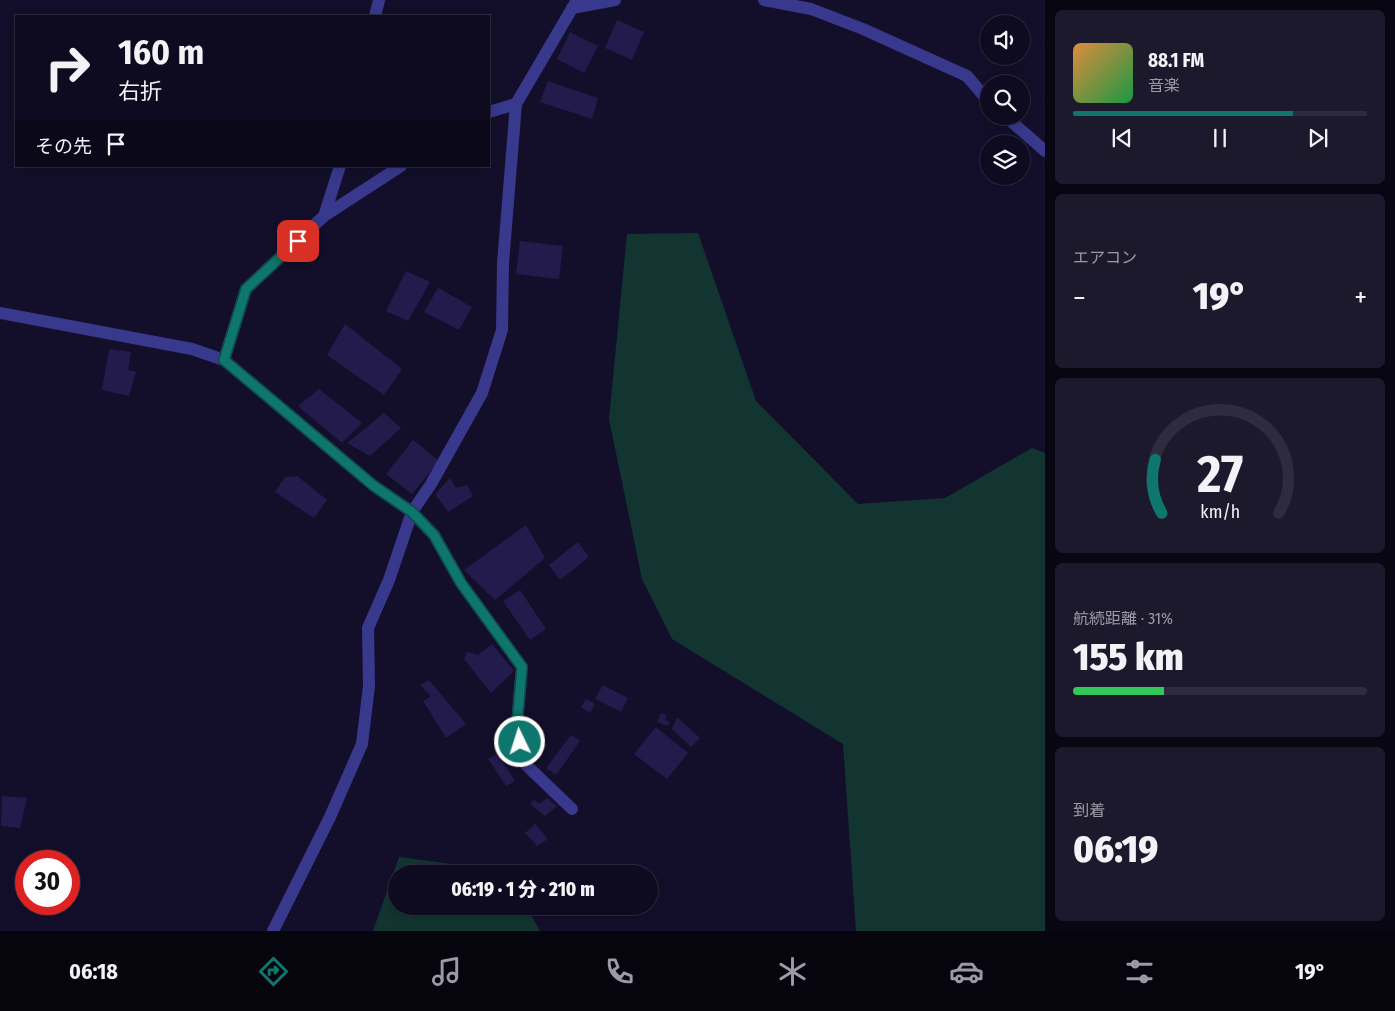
<!DOCTYPE html>
<html lang="ja">
<meta charset="utf-8">
<style>
body{margin:0;font-family:"Fira Sans Condensed","Noto Sans JP",sans-serif;background:#1c192d;color:#f1f3f6;height:100vh;display:flex;flex-direction:column;font-size:19px;white-space:nowrap}
*{box-sizing:border-box;margin:0}
p{font-size:16px;color:#9b9ba5}
.icon{flex:none;width:28px;height:28px;fill:none;stroke:currentColor;stroke-width:2;stroke-linecap:round;stroke-linejoin:round}
.map{position:relative;flex:1;overflow:hidden}
.panel{display:flex;flex-direction:column;gap:10px;padding:10px;background:#080612;width:350px}
.panel>*{flex:none}
.hud{position:absolute;left:15px;top:15px;width:475px;height:152px;border-radius:0px;box-shadow:0 2px 12px #0003,0 0 0 1px #2e2b3e;background:#0e0b20;color:#f1f3f6;overflow:hidden}
.tools{position:absolute;left:980px;top:15px;display:grid;gap:10px}
.tools a{display:grid;place-items:center;width:50px;height:50px;border-radius:50%;background:#0e0b20;box-shadow:0 2px 12px #0003,0 0 0 1px #2e2b3e;font-size:25px}
.speed{position:absolute;left:15px;top:850px;display:flex;gap:10px;font-size:25px;font-weight:700;text-align:center}
.speed>*{display:grid;place-content:center;width:65px;height:65px;border-radius:50%;background:#0e0b20;box-shadow:0 2px 12px #0003,0 0 0 1px #2e2b3e;line-height:1}
.speed .limit{border:8px solid #d22;background:#fff;color:#111}
.pin{position:absolute;display:grid;place-items:center;width:42px;height:42px;color:#fff;margin:-21px;border-radius:10px;box-shadow:0 2px 8px #0006}
.me{position:absolute;width:55px;margin:-28px;rotate:356deg;stroke-linejoin:round;filter:drop-shadow(0 0 4px #0008)}
.turn{display:flex;align-items:center;gap:18px;height:105px;padding:0 20px;font-size:22px}
.turn .icon{width:65px;height:65px;stroke-width:2.5}
.turn b{display:block;font-size:35px;line-height:42px}
.then{display:flex;align-items:center;height:48px;padding:0 20px;background:#0003;gap:10px;font-size:19px}
.big{font-size:38px;font-weight:800;line-height:1.1}
.panel .card{flex:1;display:flex;flex-direction:column;justify-content:center;gap:8px;min-width:0;padding:0 18px;border-radius:8px;background:#1c192d}
.panel .dial{align-items:center;gap:0}
.dial svg{height:130px;overflow:visible;fill:none;stroke:#2e2b3e;stroke-width:7;stroke-linecap:round;text-anchor:middle}
.dial text{fill:#f1f3f6;stroke:none}
.song{display:flex;align-items:center;gap:15px}
.cover{width:60px;height:60px;border-radius:8px;background:linear-gradient(135deg,hsl(30 70% 55%),hsl(140 70% 35%))}
.played{height:5px;border-radius:2px;background:linear-gradient(90deg,#0f766e 75%,#2e2b3e 75%)}
.keys{display:flex;justify-content:space-around;direction:ltr}
.heat{display:flex;justify-content:space-between;align-items:center;font-size:28px;direction:ltr}
.charge{height:8px;border-radius:4px;background:linear-gradient(90deg,#34c759 31%,#2e2b3e 0)}
.trip{position:absolute;left:388px;top:865px;width:270px;height:50px;border-radius:25px;background:#0e0b20;box-shadow:0 2px 12px #0003,0 0 0 1px #2e2b3e;font-weight:800;line-height:50px;text-align:center}
.tabs{display:flex;height:80px;justify-content:space-around;align-items:center;background:#06040d;color:#9b9ba5}
.tabs .icon{width:35px;height:35px}
.tabs .current{color:#0f766e}
.tabs b{font-size:22px;color:#f1f3f6}
main{display:flex;flex:1;min-height:0}
.map>svg:first-child{display:block}
</style>
<main>
<div class="map">
<svg width="1045" height="931" viewBox="0 0 1045 931">
<rect width="100%" height="100%" fill="#130f2b"/>
<path fill="#123532" d="M698 233 756 401 858 504 945 498 1032 448 1045 453V931H856L843 744 672 639 642 579 609 419 627 234Z
M399 857 505 871 507 874H396V906H526L540 931H373Z"/>
<path fill="#231b4c" d="M617 20 644 32 632 60 605 48Z
M570 32 598 46 584 73 557 59Z
M548 81 598 98 592 119 540 102Z
M520 241 563 246 559 279 516 274Z
M406 271 430 282 408 321 386 311Z
M438 288 472 307 459 330 424 312Z
M345 324 402 369 384 395 327 355Z
M109 349 131 352 128 370 136 372 129 396 102 390Z
M319 389 362 423 342 443 298 406Z
M384 413 401 428 370 456 347 443Z
M413 440 439 461 412 494 386 474Z
M297 476 327 500 314 518 275 492 285 477Z
M450 478 456 488 467 485 473 496 448 512 435 494Z
M526 525 545 558 495 600 464 570Z
M578 542 589 557 560 580 549 565Z
M520 590 546 629 530 640 503 601Z
M492 644 514 671 491 693 464 659 467 652 478 655Z
M429 680 466 724 446 738 423 701 431 696 420 685Z
M603 685 628 698 621 712 595 699Z
M586 699 595 704 590 713 581 707Z
M661 713 666 715 665 720 670 722 667 726 657 722Z
M677 717 700 738 691 747 672 729Z
M656 727 688 753 667 779 634 754Z
M571 735 580 741 556 775 546 768Z
M497 753 515 781 506 786 488 759Z
M2 796 27 798 20 828 1 826Z
M547 798 557 806 545 816 530 804 534 800 539 804Z
M535 824 548 839 537 846 525 833Z"/>
<g fill="none" stroke-linecap="round" stroke-linejoin="round">
<path stroke="#38398c" stroke-width="12" d="M764 0 811 9 863 29 967 76 989 102
M572 8 615 0
M375 16 379 0
M489 112 516 104
M1005 116 1045 151
M324 216 340 166
M0 313 192 349 224 360 374 486 412 512 434 535 461 583 522 667 517 723 522 761 572 809
M224 360 246 289 324 216 401 166
M273 931 330 817 362 744 369 686 368 628 389 580 412 512 431 484 482 393 502 330 503 263 516 104 577 0"/>
</g>
<g fill="none" stroke-linecap="round" stroke-linejoin="round">
<g stroke="#0a4d48" stroke-width="12">
<path id="route" d="M298 241 246 289 224 360 374 486 412 512 434 535 461 583 522 667 517 724 520 742"/>
</g>
<use href="#route" stroke="#0f766e" stroke-width="9"/>
</g>
</svg>
<div class="tools">
<a><svg class="icon" aria-label="sound" viewBox="0 0 24 24"><path d="M4 9h4l5-4v14l-5-4H4zM17 9q2 3 0 6"/></svg></a>
<a><svg class="icon" aria-label="search" viewBox="0 0 24 24"><circle cx="10" cy="10" r="6"/><path d="M15 15l6 6"/></svg></a>
<a><svg class="icon" aria-label="layers" viewBox="0 0 24 24"><path d="M12 4l9 5-9 5-9-5zM3 14l9 5 9-5"/></svg></a>
</div>
<div class="speed"><div class="limit">30</div></div>
<div class="pin" style="left:298px;top:241px;background:#d93025"><svg class="icon" aria-label="arrive" viewBox="0 0 24 24"><path d="M6 21V4h12l-3 4 3 4H6"/></svg></div>
<svg class="me" style="left:520px;top:742px" viewBox="-20 -20 40 40"><circle r="17" fill="#0f766e" stroke="#fff" stroke-width="3"/><path d="M0-11L8 9 0 5-8 9z" fill="#fff"/></svg>
<div class="trip">06:19 · 1 分 · 210 m</div>
<div class="hud">
<div class="turn"><svg class="icon" aria-label="right" viewBox="0 0 24 24"><path d="M7 20v-9h11M14 6l5 5-5 5"/></svg><div><b>160 m</b>右折</div></div>
<div class="then">その先<svg class="icon" aria-label="arrive" viewBox="0 0 24 24"><path d="M6 21V4h12l-3 4 3 4H6"/></svg></div>
</div>
</div>
<section class="panel">
<div class="card">
<div class="song"><i class="cover"></i><div><b>88.1 FM</b><p>音楽</p></div></div>
<div class="played"></div>
<div class="keys"><svg class="icon" aria-label="previous" viewBox="0 0 24 24"><path d="M18 5L8 12l10 7zM5 5v14"/></svg><svg class="icon" aria-label="pause" viewBox="0 0 24 24"><path d="M8 5v14M16 5v14"/></svg><svg class="icon" aria-label="next" viewBox="0 0 24 24"><path d="M6 5l10 7-10 7zM19 5v14"/></svg></div>
</div>
<div class="card"><p>エアコン</p>
<div class="heat"><a>−</a><b class="big">19°</b><a>+</a></div>
</div>
<div class="card dial"><svg viewBox="0 0 100 80">
<path d="M14 69A42 42 0 1 1 86 69"/>
<path d="M14 69A42 42 0 0 1 10 36" stroke="#0f766e"/>
<text x="50" y="56" font-size="32" font-weight="700">27</text>
<text x="50" y="72" font-size="11">km/h</text>
</svg></div>
<div class="card"><p>航続距離 · 31%</p><b class="big">155 km</b><div class="charge"></div></div>
<div class="card"><p>到着</p><b class="big">06:19</b></div>
</section>
</main>
<nav class="tabs">
<b>06:18</b>
<svg class="icon current" aria-label="directions" viewBox="0 0 24 24"><path d="M12 3l9 9-9 9-9-9zM9 14v-3h6M13 9l2 2-2 2"/></svg>
<svg class="icon" aria-label="music" viewBox="0 0 24 24"><path d="M9 18V5l10-2v13"/><circle cx="6" cy="18" r="3"/><circle cx="16" cy="16" r="3"/></svg>
<svg class="icon" aria-label="phone" viewBox="0 0 24 24"><path d="M5 4h4l2 5-3 2q2 4 5 5l2-3 5 2v4C11 20 4 13 5 4z"/></svg>
<svg class="icon" aria-label="climate" viewBox="0 0 24 24"><path d="M12 3v18M4 7l16 10M4 17L20 7"/></svg>
<svg class="icon" aria-label="car" viewBox="0 0 24 24"><path d="M5 17H2v-5l4-1 3-4h7l3 4 3 1v5h-3M9 17h6M6 11h13"/><circle cx="7" cy="17" r="2"/><circle cx="17" cy="17" r="2"/></svg>
<svg class="icon" aria-label="filters" viewBox="0 0 24 24"><path d="M4 7h16M4 17h16"/><circle cx="9" cy="7" r="2"/><circle cx="15" cy="17" r="2"/></svg>
<b>19°</b>
</nav>
